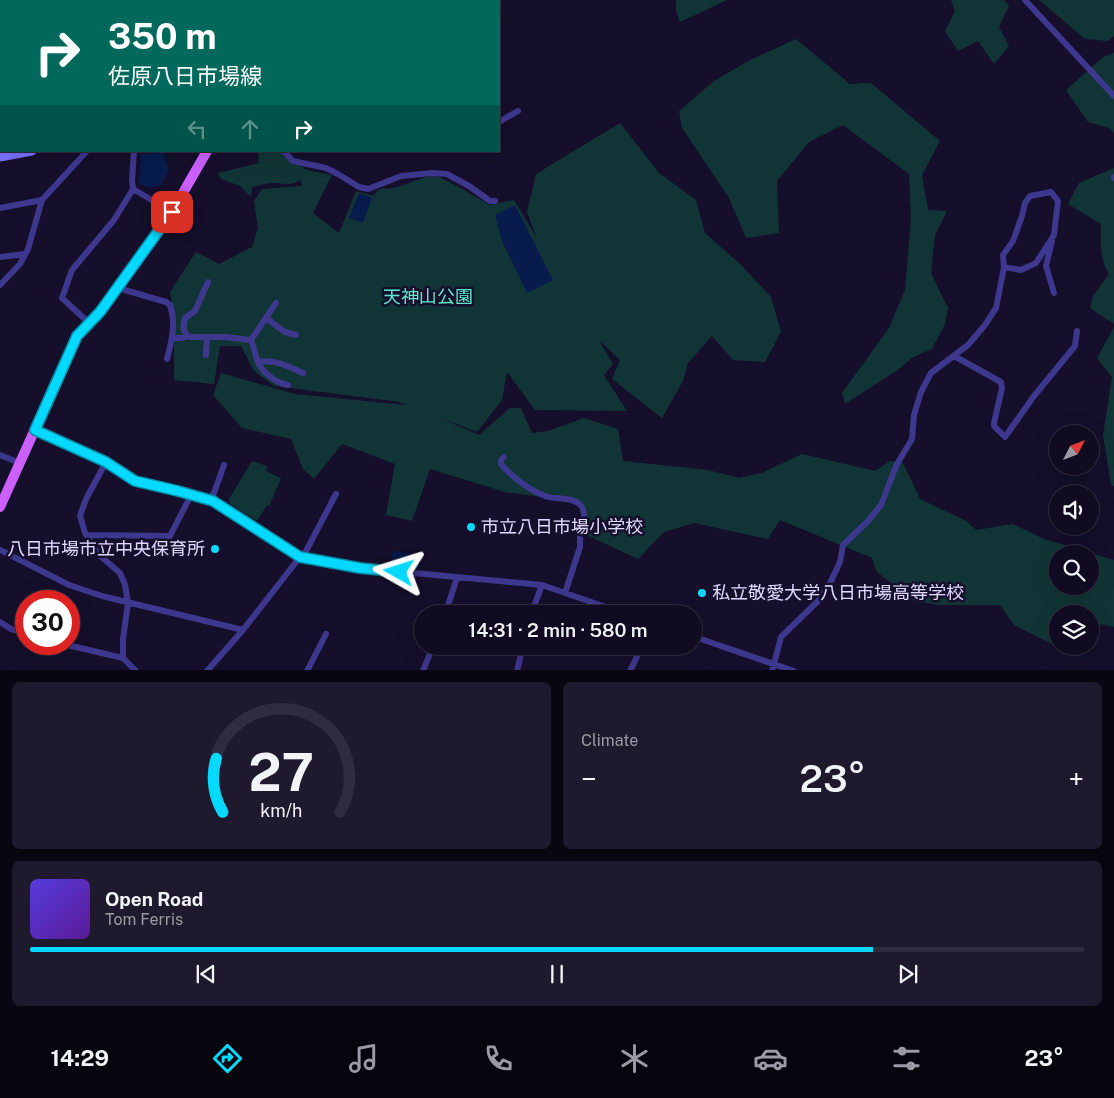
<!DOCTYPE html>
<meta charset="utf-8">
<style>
body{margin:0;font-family:"Public Sans","Noto Sans JP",sans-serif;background:#1e192d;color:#f1f3f6;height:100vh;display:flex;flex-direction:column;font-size:19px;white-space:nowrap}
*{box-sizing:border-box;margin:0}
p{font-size:16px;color:#9c9ba5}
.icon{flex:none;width:28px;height:28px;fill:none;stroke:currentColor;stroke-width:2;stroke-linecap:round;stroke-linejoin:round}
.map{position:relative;height:670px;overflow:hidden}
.panel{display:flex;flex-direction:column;gap:12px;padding:12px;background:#090612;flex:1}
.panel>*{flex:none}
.hud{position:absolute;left:0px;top:0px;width:500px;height:152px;box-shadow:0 5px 20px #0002,0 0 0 1px #302b3e;background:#00695c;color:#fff;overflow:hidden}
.needle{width:32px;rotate:48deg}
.tools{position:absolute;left:1049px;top:425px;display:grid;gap:10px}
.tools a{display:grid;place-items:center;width:50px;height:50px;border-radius:50%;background:#100b20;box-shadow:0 5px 20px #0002,0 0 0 1px #302b3e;font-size:25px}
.speed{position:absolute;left:15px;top:590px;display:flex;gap:10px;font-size:25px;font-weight:700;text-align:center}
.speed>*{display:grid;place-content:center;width:65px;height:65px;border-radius:50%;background:#100b20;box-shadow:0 5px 20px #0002,0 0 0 1px #302b3e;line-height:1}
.speed .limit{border:8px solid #d22;background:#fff;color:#111}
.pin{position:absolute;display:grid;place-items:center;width:42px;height:42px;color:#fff;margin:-21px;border-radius:10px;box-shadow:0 2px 8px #0006}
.me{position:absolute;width:55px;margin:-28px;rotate:276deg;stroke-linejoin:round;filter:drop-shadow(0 0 4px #0008)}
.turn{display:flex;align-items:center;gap:18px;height:105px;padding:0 25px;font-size:22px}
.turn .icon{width:65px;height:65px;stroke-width:2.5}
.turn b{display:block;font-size:35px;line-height:42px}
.lanes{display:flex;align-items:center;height:48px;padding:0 25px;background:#0003;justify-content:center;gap:25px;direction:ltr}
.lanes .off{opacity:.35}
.big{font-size:38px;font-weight:600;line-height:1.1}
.panel .widget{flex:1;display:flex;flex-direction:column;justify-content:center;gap:8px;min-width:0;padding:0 18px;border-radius:8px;background:#1e192d}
.panel .dial{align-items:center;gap:0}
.dial svg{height:130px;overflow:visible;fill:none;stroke:#302b3e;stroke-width:7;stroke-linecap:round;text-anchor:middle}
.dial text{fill:#f1f3f6;stroke:none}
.song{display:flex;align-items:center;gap:15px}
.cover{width:60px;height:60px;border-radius:8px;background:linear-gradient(135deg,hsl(250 70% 55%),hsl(270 70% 35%))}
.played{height:5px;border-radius:2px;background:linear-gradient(90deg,#05d9ff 80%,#302b3e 80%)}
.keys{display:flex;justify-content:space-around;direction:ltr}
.heat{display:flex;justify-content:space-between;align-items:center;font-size:28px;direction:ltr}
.panel .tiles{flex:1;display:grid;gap:12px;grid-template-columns:1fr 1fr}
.widget:last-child{grid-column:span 2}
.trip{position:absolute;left:414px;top:605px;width:288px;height:50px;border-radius:25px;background:#100b20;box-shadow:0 5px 20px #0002,0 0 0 1px #302b3e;font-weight:600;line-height:50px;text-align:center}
.dock{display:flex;height:80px;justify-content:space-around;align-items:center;background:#06040d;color:#9c9ba5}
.dock .icon{width:35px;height:35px}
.dock .current{color:#05d9ff}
.dock b{font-size:22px;color:#f1f3f6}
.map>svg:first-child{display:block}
</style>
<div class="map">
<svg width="1114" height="671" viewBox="0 0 1114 671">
<rect width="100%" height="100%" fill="#150f2b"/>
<path fill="#113536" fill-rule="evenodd" d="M676 0H727L680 22 676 11Z
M951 0H1004L1009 6 999 27 1009 46 994 64 978 41 958 51 945 31 955 11Z
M1039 0H1114V36L1108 41 1085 39Z
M796 39 850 84 871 83 940 141 922 175 928 210 947 211 935 235 931 273 948 308 945 324 932 349 913 357 899 369 845 404 842 393 889 328 905 290 911 218 909 174 843 125 809 142 777 181 779 233 746 238 729 198 682 128 679 111 714 81 752 59Z
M1114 53V133L1109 128 1088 122 1066 90 1103 57Z
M620 123 659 173 696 200 705 233 740 264 771 297 781 332 765 362 733 360 712 336 688 363 683 381 662 418 612 379 620 360 599 340 613 364 604 375 627 411 535 410 507 372 502 400 477 432 440 418 479 435 510 408H521L532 433 548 431 584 418 618 429 623 461 708 470 739 478 762 473 802 454 875 471 890 461 903 463 920 499 966 521 976 530 1013 524 1044 539 1114 560V627L1099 624 1090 633V614H1058V646H1076L1073 650 1058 647 1014 625 1000 605H939L914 601 877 572 872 558 780 520 768 539 694 523 664 532 638 559 580 532 584 503 505 492 430 469 412 521 386 515 395 464 342 444 314 479 303 469 291 439 242 428 213 395 221 373 295 394 406 405 400 402 274 386 254 371 241 346H220L214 384 174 380V315L170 292 196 252 219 264 252 247 258 228 254 201 262 189 302 186 301 180C286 187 286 183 272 183 266 183 258 186 252 187L251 197 240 186 221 179 218 173 259 163 258 151H281L284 155 307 170 332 175 313 213 339 233 356 191 374 196 377 191 382 188C396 192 419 176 435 176 443 177 481 200 490 205L514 200 537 238 527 212 536 174ZM1058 554H1090V586H1058Z
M1114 168V324L1090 308 1093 296 1109 274C1099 259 1101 240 1101 224L1068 204 1079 183Z
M1114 327V486L1111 485 1103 435 1112 377 1097 358Z
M252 461 267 466 266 471 281 478 269 506 267 505 257 521 230 504 229 499Z"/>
<path fill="#071c4d" d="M163 153 169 170 161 185 150 188 139 183 141 154Z
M359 193 372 198 363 223 349 218Z
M515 205 553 280 527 293 502 241 495 215Z
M393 551 421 556 419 569 391 565Z"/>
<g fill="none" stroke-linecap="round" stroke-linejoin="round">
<path stroke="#3e378e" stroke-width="6" d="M426 0V1
M1025 0 1114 96
M0 109H1
M499 122 518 111
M284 151 293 161 326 168 338 174 359 187 368 189 401 176 432 173 447 174 469 186 490 201H495
M1114 177V178
M133 189 172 212
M0 208 42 200
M1052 241 1046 266 1054 293
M0 257 25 254
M208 282 195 311 185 318C183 326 182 333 190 337H225L251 340
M0 285 20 264 28 249 42 200 87 151
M118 288 166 302 170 305C176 323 172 340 167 359
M266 318 285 332 296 335
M89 323 62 298 72 270 114 220 133 189 132 180 134 151
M173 338H182L187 336
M251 340C254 347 255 352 257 360 261 372 276 383 288 385
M251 340 276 303
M206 355 207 338
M954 356 1001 382 1002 388 994 423V426L1005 437 1034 396 1075 346 1077 331
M258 362C275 359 288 366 303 373
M35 430 106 462 135 481 178 491 213 501 300 557 360 568 542 585 626 614
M0 455 20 463
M504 457 501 460V464C512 477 529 490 545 496 556 500 575 496 582 507 585 512 584 521 585 527L580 532V547L565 593
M106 462 86 499 80 516 85 533 98 554 120 573 125 585 128 603 123 639V658
M208 500 214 493 224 465
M87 535 170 536 191 495
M0 550 69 585 102 596 243 630
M445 614 457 578
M531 614 542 585
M0 622 11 629 26 633
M692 636 794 671
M63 644 123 658 136 671
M207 671 243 630 300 557 305 553 336 494
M307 671 326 634
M423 671 433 646
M517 671 523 646
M630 671 642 646
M772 671 781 637 820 599 830 583 840 562 843 545 868 521 881 505 897 464 912 439 914 415 921 392 931 373 968 345 985 325 996 308 1004 267 1003 255 1013 241 1022 216 1025 203 1030 196 1051 192 1058 201 1054 235 1036 263 1021 270 1004 267"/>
<path stroke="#7b70ff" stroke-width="9" d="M0 157 32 151"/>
<path stroke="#cc60ff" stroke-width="10" d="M240 1V0
M0 507 77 336 100 312 172 212 207 151"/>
</g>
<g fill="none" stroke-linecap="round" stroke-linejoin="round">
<g stroke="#038da6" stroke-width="12">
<path id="route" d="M172 212 100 312 77 336 35 430 106 462 135 481 178 491 213 501 300 557 360 568 399 572"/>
</g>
<use href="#route" stroke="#05d9ff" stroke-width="9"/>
</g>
<g fill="#05d9ff" stroke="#150f2b" stroke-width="2">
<circle cx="471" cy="527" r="5"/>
<circle cx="215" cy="549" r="5"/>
<circle cx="702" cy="593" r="5"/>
</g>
<g text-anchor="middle" stroke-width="5" stroke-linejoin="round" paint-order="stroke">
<g font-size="18" fill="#5be9cd" stroke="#150f2b">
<text x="428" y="303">天神山公園</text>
</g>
<g font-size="18" fill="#e0d9ff" stroke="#150f2b" text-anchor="start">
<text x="481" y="533">市立八日市場小学校</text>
<text x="205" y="555" text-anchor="end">八日市場市立中央保育所</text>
<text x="712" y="599">私立敬愛大学八日市場高等学校</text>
</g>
</g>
</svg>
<div class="tools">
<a><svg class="needle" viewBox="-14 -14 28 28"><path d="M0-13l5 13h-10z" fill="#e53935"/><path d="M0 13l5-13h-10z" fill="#9c9ba5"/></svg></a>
<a><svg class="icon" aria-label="sound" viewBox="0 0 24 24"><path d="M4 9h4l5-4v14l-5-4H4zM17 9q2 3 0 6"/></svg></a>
<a><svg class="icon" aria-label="search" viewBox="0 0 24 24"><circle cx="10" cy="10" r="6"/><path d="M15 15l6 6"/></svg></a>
<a><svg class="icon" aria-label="layers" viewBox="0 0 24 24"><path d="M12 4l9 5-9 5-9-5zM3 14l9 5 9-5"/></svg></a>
</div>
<div class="speed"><div class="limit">30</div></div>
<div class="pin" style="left:172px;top:212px;background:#d93025"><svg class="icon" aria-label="arrive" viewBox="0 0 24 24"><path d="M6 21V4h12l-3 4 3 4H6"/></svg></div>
<svg class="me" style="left:399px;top:572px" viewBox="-20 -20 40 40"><path d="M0-17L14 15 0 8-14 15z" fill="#05d9ff" stroke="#fff" stroke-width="4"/></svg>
<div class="trip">14:31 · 2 min · 580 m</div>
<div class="hud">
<div class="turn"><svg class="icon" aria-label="right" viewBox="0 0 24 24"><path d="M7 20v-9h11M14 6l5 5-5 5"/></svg><div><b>350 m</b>佐原八日市場線</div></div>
<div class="lanes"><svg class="icon off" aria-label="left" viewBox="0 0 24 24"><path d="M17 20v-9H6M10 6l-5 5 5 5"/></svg><svg class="icon off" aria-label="ahead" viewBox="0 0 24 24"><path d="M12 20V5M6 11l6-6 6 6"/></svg><svg class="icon" aria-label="right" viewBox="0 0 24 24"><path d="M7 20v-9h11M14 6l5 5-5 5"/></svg></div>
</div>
</div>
<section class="panel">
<div class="tiles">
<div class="widget dial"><svg viewBox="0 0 100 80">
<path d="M14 69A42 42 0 1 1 86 69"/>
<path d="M14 69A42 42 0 0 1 10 36" stroke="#05d9ff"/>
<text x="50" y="56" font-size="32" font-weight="700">27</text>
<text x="50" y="72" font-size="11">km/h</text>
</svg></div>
<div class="widget"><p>Climate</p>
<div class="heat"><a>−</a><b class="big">23°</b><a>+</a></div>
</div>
<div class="widget">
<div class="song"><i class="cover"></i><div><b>Open Road</b><p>Tom Ferris</p></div></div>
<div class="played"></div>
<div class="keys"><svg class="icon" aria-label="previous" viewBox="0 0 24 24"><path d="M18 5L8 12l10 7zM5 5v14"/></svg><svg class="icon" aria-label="pause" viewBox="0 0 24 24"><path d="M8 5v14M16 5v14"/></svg><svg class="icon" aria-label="next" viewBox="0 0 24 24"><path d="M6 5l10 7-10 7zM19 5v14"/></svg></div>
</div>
</div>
</section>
<nav class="dock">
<b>14:29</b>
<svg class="icon current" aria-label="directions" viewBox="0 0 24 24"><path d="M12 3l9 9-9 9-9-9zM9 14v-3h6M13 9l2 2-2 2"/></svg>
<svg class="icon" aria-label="music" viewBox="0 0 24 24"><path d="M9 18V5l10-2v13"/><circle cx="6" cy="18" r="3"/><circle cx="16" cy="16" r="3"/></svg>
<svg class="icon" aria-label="phone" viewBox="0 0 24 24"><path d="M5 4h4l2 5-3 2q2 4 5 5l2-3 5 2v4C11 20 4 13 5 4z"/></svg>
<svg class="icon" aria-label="climate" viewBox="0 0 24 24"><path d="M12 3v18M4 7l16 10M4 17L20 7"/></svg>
<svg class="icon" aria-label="car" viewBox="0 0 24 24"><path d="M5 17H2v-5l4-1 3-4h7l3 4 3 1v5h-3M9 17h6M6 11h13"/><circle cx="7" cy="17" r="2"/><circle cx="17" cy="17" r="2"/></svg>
<svg class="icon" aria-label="filters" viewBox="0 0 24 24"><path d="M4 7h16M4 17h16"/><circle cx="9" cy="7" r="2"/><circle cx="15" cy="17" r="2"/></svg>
<b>23°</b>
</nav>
